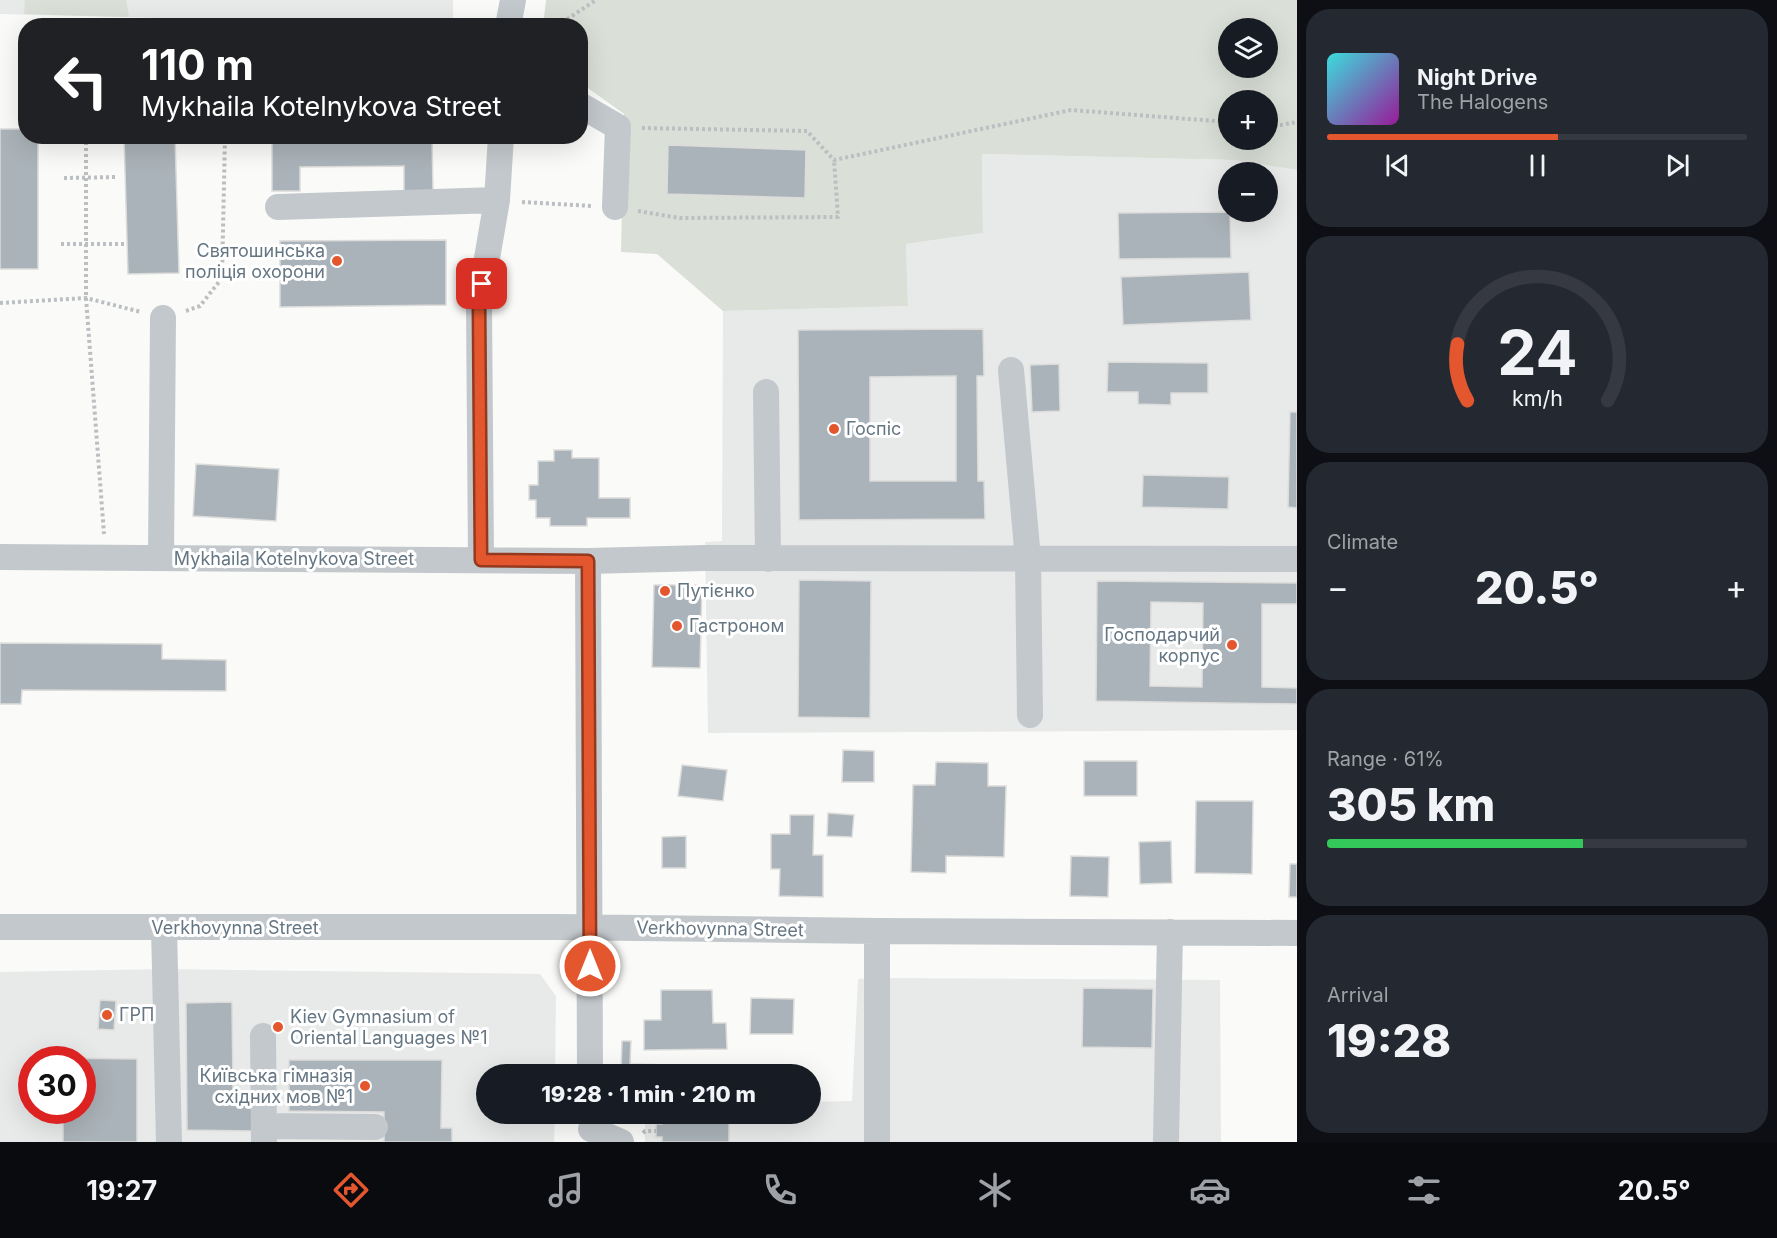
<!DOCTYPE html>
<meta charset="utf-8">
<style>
body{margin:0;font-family:Inter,sans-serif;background:#242831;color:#f1f3f6;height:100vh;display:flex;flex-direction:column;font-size:22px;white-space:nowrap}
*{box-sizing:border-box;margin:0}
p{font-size:20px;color:#9ea1a6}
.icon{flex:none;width:33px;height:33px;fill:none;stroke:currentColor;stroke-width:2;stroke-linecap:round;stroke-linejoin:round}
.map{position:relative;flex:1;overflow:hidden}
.details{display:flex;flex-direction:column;gap:9px;padding:9px;background:#0d0f14;width:480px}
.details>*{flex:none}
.hud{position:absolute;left:18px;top:18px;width:570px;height:126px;border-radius:24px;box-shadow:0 6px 24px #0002;background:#202124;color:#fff;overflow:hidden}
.controls{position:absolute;left:1218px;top:18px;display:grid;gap:12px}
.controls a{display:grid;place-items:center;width:60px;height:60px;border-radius:50%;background:#171b24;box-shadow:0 6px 24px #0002;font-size:30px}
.speed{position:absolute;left:18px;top:1046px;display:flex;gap:12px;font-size:30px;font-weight:700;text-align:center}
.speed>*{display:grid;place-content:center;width:78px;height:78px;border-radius:50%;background:#171b24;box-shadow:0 6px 24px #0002;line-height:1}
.speed .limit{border:9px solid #d22;background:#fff;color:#111}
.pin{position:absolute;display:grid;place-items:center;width:51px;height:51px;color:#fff;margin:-26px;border-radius:12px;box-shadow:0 3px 9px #0006}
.me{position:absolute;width:66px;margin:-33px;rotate:0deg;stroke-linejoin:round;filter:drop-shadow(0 0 4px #0008)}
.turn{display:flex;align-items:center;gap:21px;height:126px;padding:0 24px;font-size:27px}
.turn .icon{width:78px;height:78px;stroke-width:2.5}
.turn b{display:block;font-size:42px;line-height:51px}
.big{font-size:45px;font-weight:800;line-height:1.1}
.details .widget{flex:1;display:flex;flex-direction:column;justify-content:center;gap:9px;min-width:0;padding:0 21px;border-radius:24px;background:#242831}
.details .dial{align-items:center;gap:0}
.dial svg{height:156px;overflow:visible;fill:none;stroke:#363941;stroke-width:7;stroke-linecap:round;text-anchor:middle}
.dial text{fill:#f1f3f6;stroke:none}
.song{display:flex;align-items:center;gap:18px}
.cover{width:72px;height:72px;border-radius:9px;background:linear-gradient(135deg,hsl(180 70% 55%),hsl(300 70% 35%))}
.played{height:6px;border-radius:3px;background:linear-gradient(90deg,#e4572e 55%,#363941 55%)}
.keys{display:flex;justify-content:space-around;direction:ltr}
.heat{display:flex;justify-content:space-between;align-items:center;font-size:33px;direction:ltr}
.charge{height:9px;border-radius:4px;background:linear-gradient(90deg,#34c759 61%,#363941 0)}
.trip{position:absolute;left:476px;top:1064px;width:345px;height:60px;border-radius:30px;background:#171b24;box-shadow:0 6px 24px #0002;font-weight:800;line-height:60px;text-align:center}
.tabs{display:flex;height:96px;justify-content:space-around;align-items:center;background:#090b0e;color:#9ea1a6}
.tabs .icon{width:42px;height:42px}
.tabs .on{color:#e4572e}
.tabs b{font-size:27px;color:#f1f3f6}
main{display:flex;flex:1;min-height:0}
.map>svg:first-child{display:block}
</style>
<main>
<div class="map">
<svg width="1297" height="1142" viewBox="0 0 1297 1142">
<rect width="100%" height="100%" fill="#fafaf8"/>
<path fill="#e8e9e9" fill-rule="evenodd" d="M0 0H453V25L0 14Z
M982 154 1234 160 1297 170V730L708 733 705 542 722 541 723 311 908 306 906 244 983 233ZM1228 172H1268V212H1228Z
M165 969 540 974 556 996 555 1074H486V1113H555L554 1142H0V972ZM32 1059H82V1110H32Z
M877 978 1220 980 1221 1142H645V1113H810V1102L852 1101 858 979Z"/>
<path fill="#dadfd7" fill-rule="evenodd" d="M25 0H126L129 17 24 14Z
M546 0H1297V170L1234 160 982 154 983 233 906 244 908 306 723 311 657 254 621 252 624 114 581 83 580 26H543ZM1228 28H1268V68H1228ZM1228 100H1268V140H1228Z"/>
<path fill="#aab3b9" stroke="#dcdcda" stroke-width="1.5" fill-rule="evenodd" d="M0 129H26V136H38V269H0Z
M124 136H175L179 273 128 274Z
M432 136 433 191H404V166L300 167V191H272V137Z
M668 145 806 150 805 198 667 194Z
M1230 212 1231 258 1119 259 1118 213Z
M446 240V305L280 307V241Z
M1249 272 1251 320 1123 325 1121 277Z
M983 329 984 376H977L978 481H984L985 519 799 520 798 330ZM956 376V481H870V377Z
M1108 362 1208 363V393H1171V405L1138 404V392H1107Z
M1059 364 1060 411 1032 412 1030 365Z
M1290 412H1297V508L1288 507Z
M554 450H572V458H599V498H630V518H587V526H550V518H536V500H529V485H538V461H554Z
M196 464 279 469 276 521 193 516Z
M1143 475 1229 477 1228 509 1142 507Z
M799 580 871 581 870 718 798 717Z
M1097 581 1297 583V604H1262V687L1297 688V704L1096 701ZM1151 602 1203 603 1202 687 1150 686Z
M654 585H702L700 668 652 667Z
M0 643 162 644V659L226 660V691L22 690 21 704H0Z
M843 750 874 751V782H842Z
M1084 761H1137V796H1084Z
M936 762 988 763V786H1006L1004 857 946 856V873L911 872 913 785H935Z
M682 765 727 770 723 801 678 796Z
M1196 801H1253L1252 874 1195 873Z
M828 813 854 815 852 837 827 836Z
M790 815H814L813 855H823V897L779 896 780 869H771V834H790Z
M686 836V868H662V837Z
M1171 841 1172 883 1140 884 1139 842Z
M1071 856 1109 857 1108 897 1070 896Z
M1290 864H1297V897H1289Z
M1083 988 1153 989 1152 1048 1082 1047Z
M661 990H712L713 1023H726L727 1049 644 1050V1020H661Z
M751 998 794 999 793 1034H750Z
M100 1000 116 1001 114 1030 98 1029Z
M232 1002 233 1091 252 1092V1131L187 1130 186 1003Z
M622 1041H631L630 1064 668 1065 667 1074H621Z
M63 1058 137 1059V1142H63V1110H82V1059Z
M289 1060H442L441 1128H452V1142H384V1112L289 1111Z
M662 1113H729V1142H662V1137H656V1124H662Z"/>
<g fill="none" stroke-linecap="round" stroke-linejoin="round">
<path stroke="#bbbfc2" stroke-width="4" stroke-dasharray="3 3" stroke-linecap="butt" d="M557 26 596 0
M1268 125H1281L1297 122
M642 128 807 131 834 160 1071 110 1228 122
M86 136V298L104 534
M64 178 117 177
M522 202 592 206
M638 211 680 218 838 217 834 160
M61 244H124
M0 303 86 298 141 312
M186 311 200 306 222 278 225 136
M643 1133 645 1131H656"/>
<path stroke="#c3c8cc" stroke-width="26" d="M508 26 513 0
M580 105 618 127 615 207
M278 207 497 200
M1011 370 1028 559 1030 715
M766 392 768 559
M0 557 588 561 705 558 1297 559
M161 558 163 318
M481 560 479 305 497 200 501 136
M588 561 590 1074
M0 927H557L877 931 1297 933
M164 928 169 1142
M263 1036 264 1142
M264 1126 375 1127
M591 1129 621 1142
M877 1142V931
M1166 1142 1170 932"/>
</g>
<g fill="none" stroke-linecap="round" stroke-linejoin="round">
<g stroke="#94391e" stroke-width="15">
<path id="route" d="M482 284 479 305 481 560 588 561 590 966"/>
</g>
<use href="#route" stroke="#e4572e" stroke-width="10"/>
</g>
<g fill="#e4572e" stroke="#fff" stroke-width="2">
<circle cx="337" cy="261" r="6"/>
<circle cx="834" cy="429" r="6"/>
<circle cx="665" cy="591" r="6"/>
<circle cx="677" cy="626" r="6"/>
<circle cx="1232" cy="645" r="6"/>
<circle cx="107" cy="1015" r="6"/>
<circle cx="278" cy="1027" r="6"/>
<circle cx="365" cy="1086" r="6"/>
</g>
<g text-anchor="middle" stroke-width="6" stroke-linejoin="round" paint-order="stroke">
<g font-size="18" fill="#657683" stroke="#fff" text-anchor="start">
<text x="325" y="257" text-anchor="end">Святошинська<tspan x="325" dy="21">поліція охорони</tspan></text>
<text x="846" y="435">Госпіс</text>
<text x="677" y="597">Путієнко</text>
<text x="689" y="632">Гастроном</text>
<text x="1220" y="641" text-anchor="end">Господарчий<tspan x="1220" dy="21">корпус</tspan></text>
<text x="119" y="1021">ГРП</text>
<text x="290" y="1023">Kiev Gymnasium of<tspan x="290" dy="21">Oriental Languages №1</tspan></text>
<text x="353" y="1082" text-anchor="end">Київська гімназія<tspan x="353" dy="21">східних мов №1</tspan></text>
</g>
<g font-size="18" fill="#657683" stroke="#fff">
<text x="294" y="565">Mykhaila Kotelnykova Street</text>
<text x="235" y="934">Verkhovynna Street</text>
<text transform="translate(720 929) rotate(1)" y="6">Verkhovynna Street</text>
</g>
</g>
</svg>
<div class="controls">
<a><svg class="icon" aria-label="layers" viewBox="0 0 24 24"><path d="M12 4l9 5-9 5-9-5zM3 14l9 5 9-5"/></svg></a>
<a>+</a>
<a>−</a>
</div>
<div class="speed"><div class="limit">30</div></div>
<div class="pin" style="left:482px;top:284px;background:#d93025"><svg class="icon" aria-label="arrive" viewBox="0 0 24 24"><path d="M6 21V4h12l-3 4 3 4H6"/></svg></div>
<svg class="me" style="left:590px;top:966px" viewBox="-20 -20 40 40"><circle r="17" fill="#e4572e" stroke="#fff" stroke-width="3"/><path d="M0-11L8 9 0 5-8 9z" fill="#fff"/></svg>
<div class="trip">19:28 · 1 min · 210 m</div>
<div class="hud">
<div class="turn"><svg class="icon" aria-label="left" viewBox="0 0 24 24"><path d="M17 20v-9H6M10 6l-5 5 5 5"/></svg><div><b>110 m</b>Mykhaila Kotelnykova Street</div></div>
</div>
</div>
<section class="details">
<div class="widget">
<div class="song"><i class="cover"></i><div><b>Night Drive</b><p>The Halogens</p></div></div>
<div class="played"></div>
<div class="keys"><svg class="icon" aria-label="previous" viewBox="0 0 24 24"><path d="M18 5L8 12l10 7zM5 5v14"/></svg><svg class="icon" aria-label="pause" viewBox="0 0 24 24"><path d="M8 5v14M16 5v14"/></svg><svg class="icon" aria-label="next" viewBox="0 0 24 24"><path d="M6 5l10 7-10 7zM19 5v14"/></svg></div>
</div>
<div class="widget dial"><svg viewBox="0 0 100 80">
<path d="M14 69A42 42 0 1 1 86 69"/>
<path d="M14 69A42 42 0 0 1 9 40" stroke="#e4572e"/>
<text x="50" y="56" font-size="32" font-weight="700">24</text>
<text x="50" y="72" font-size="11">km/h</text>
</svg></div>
<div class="widget"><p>Climate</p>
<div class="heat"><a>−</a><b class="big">20.5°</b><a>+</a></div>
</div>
<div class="widget"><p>Range · 61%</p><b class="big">305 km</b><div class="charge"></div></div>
<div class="widget"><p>Arrival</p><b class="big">19:28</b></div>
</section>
</main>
<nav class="tabs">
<b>19:27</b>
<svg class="icon on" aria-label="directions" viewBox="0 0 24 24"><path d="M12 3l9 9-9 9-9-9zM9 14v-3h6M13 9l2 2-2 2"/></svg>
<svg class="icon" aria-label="music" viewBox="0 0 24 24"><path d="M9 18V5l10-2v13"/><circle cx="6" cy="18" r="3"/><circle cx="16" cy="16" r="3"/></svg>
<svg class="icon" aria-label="phone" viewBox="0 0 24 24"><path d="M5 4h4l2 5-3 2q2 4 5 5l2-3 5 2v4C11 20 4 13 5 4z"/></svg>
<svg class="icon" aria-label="climate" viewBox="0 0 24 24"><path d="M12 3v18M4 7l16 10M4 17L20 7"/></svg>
<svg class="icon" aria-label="car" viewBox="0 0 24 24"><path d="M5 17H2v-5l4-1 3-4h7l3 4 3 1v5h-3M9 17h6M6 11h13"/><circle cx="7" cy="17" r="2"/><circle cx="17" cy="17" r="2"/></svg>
<svg class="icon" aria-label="filters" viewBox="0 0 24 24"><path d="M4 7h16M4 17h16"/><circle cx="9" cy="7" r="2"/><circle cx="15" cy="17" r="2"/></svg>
<b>20.5°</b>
</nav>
